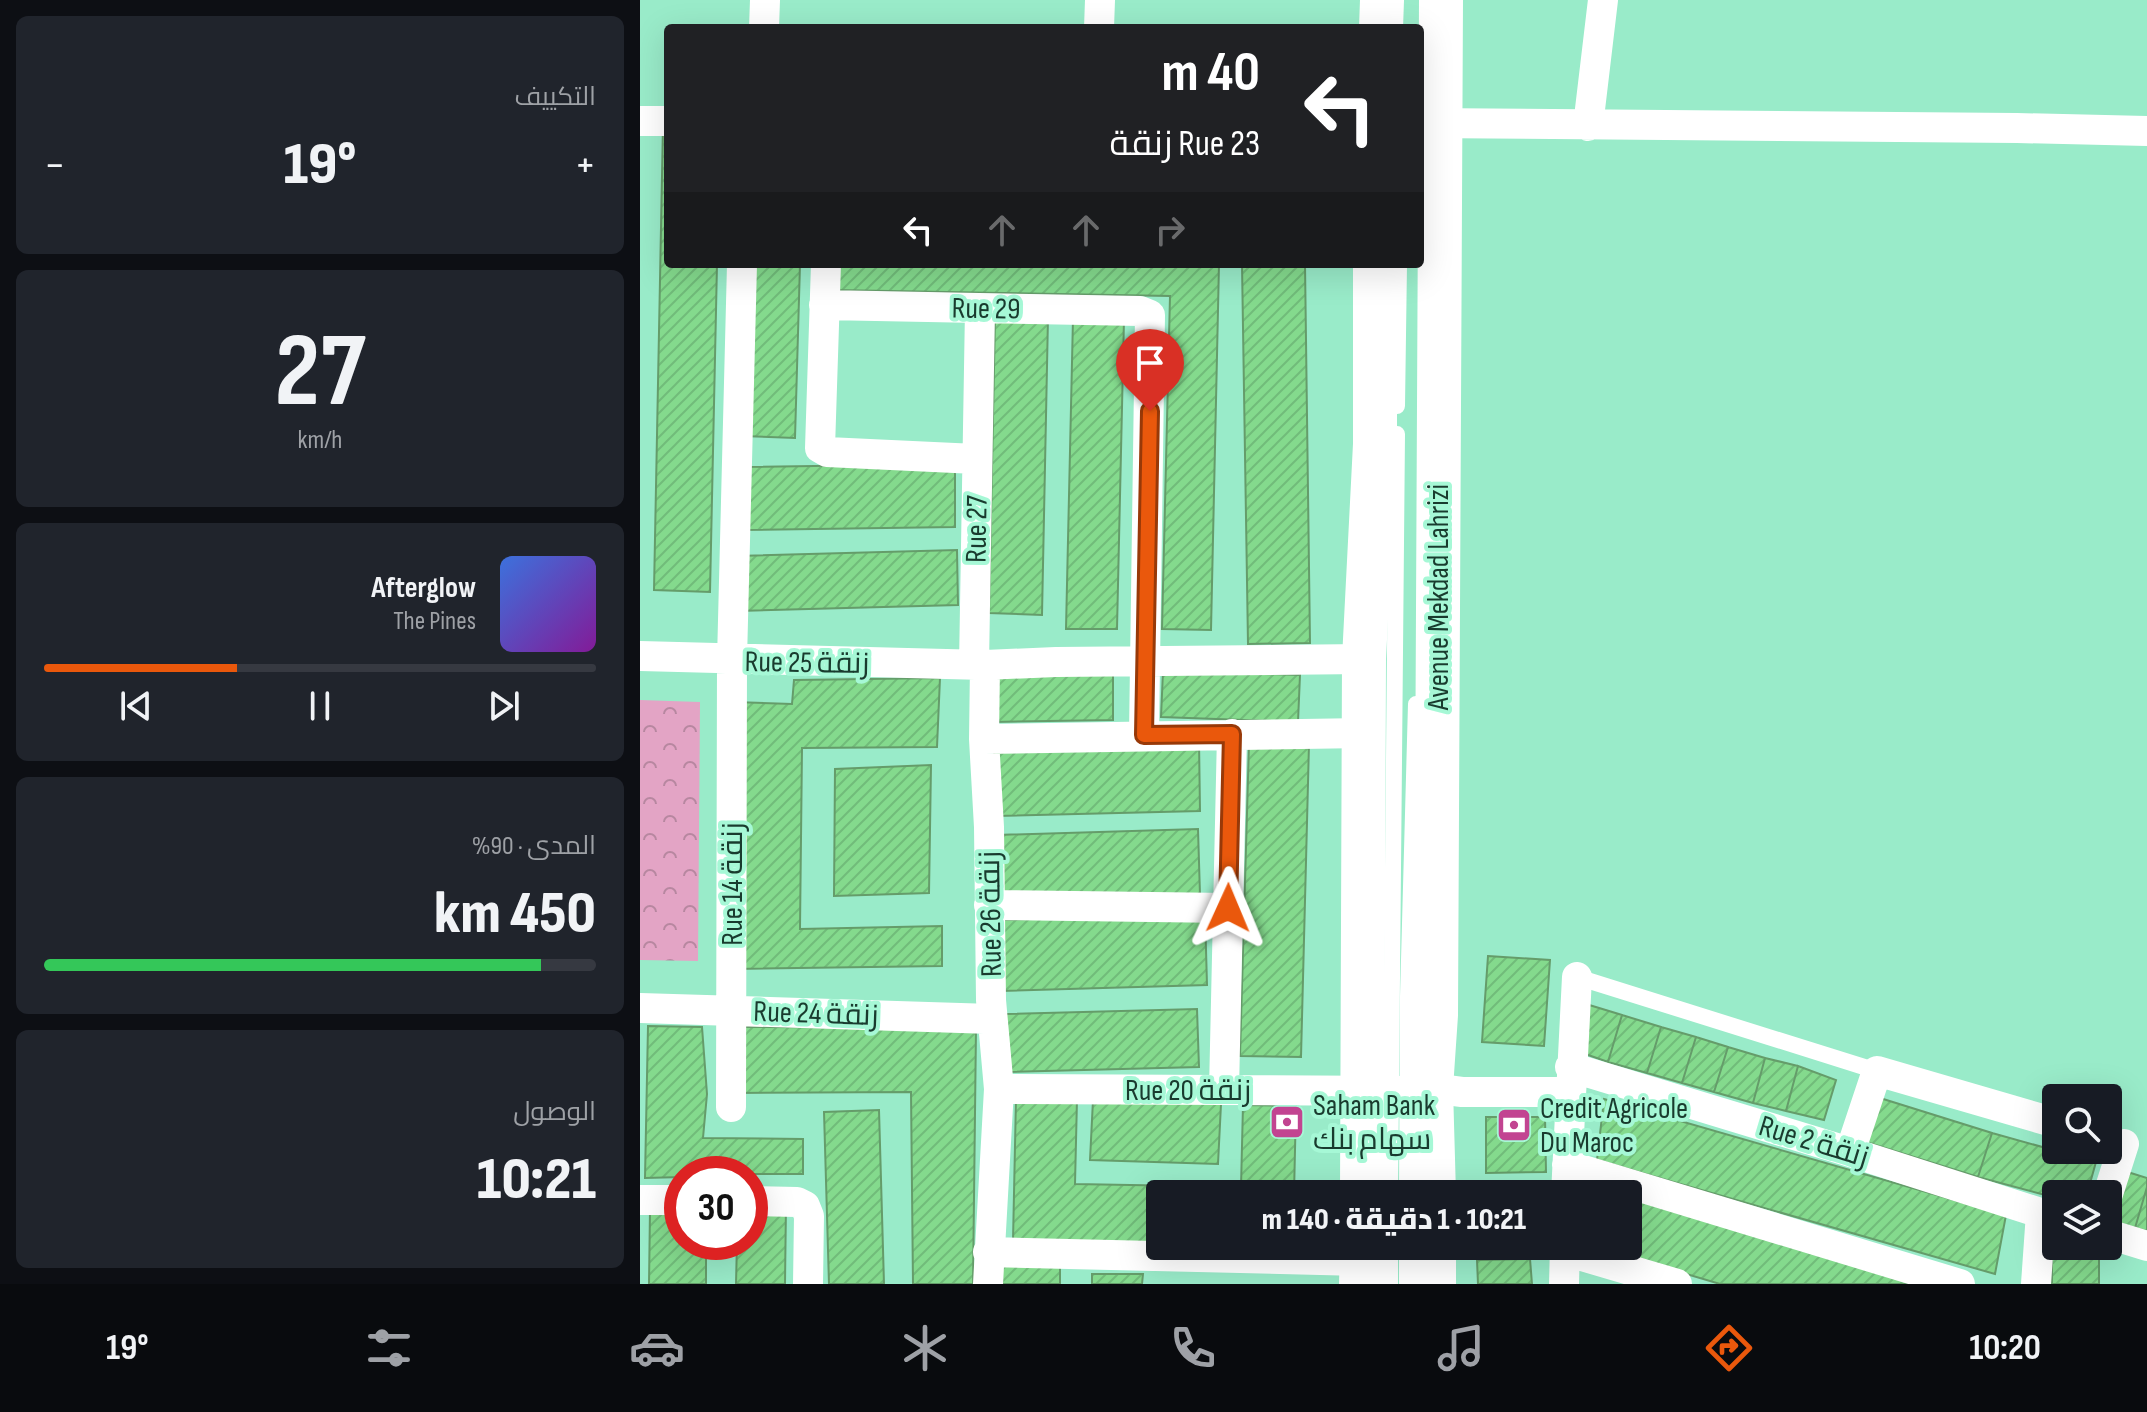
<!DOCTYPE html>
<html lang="ar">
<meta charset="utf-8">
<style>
body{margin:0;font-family:"Sofia Sans Condensed",Cairo,sans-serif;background:#20242c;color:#f1f3f6;direction:rtl;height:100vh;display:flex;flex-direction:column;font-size:30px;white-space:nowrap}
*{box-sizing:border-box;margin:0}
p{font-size:26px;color:#9ea1a6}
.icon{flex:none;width:44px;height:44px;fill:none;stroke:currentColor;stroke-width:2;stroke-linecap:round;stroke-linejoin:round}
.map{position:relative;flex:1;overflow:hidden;direction:ltr}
.drawer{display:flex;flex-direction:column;gap:16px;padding:16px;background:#0d0f14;width:640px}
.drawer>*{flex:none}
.banner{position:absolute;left:24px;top:24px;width:760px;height:244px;border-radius:8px;box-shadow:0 8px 32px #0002;direction:rtl;background:#202124;color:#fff;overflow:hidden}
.fabs{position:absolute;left:1402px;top:1084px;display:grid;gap:16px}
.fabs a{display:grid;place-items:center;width:80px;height:80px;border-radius:8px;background:#171b24;box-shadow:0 8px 32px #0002;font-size:40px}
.speed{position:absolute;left:24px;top:1156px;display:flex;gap:16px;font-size:40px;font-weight:700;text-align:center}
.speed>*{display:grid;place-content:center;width:104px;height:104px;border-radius:50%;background:#171b24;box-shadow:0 8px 32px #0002;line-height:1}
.speed .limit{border:12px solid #d22;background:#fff;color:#111}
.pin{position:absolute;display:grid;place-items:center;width:68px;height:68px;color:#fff;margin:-82px -34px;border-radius:50% 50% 50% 0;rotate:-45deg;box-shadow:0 0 8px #0007}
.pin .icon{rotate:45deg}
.me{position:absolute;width:88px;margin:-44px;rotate:1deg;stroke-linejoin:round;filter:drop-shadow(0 0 6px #0008)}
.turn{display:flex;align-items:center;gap:28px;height:168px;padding:0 32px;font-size:36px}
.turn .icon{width:104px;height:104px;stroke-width:2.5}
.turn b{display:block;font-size:56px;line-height:68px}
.lanes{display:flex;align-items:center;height:76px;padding:0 32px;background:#0003;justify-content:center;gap:40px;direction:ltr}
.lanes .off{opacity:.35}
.big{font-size:60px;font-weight:800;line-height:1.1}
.drawer .tile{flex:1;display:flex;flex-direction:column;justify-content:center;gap:12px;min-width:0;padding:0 28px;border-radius:12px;background:#20242c}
.drawer .dial{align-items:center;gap:0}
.dial b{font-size:104px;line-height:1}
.song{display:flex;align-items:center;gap:24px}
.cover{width:96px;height:96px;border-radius:12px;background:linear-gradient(135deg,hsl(220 70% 55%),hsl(290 70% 35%))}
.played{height:8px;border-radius:4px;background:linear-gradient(90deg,#ea580c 35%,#363941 35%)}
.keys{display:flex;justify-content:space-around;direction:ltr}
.heat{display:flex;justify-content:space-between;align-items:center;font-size:44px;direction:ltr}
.charge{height:12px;border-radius:6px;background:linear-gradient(90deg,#34c759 90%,#363941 0)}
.trip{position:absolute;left:506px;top:1180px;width:496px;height:80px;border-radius:8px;background:#171b24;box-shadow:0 8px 32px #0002;font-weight:800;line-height:80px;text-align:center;direction:rtl}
.tabs{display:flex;height:128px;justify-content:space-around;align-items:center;background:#090b0e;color:#9ea1a6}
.tabs .icon{width:56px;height:56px}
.tabs .on{color:#ea580c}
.tabs b{font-size:36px;color:#f1f3f6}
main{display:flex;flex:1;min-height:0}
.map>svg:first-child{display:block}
</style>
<main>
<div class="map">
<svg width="1507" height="1284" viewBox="0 0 1507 1284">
<defs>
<pattern id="park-crowns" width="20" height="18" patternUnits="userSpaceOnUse" patternTransform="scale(2)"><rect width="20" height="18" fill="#e3a4c5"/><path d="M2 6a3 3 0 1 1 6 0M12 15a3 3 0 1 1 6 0" fill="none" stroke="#b787a0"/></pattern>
<pattern id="building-hatch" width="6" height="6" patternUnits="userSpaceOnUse" patternTransform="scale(2)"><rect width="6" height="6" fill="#84da8d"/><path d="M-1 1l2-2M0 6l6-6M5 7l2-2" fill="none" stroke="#71bc7a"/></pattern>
</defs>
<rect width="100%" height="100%" fill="#99ebc9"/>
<path fill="url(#park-crowns)" d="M0 700 60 702 58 961 0 960Z"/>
<path fill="url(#building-hatch)" stroke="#659c6a" stroke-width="2" d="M23 125H28V264H77L70 592 14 590Z
M106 264H160L155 438 101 436Z
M193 264H579L571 630 522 629 530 296 192 290Z
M602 264H665L670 643 608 644Z
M408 317 402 615 349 613 355 318Z
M433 318 484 319 477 629H426Z
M315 464V527L100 530 99 467Z
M317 550 318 605 99 611 98 556Z
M473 668V720L353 722 352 670Z
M523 671 660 675 658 722 521 717Z
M300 678 297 747 162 748 160 929 302 926V966L95 969V702L152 704 154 680Z
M559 741 560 811 356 816 354 747Z
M609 743 669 744 661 1057 600 1056Z
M291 765 289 893 194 896 195 769Z
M558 829 560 895 358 901 357 835Z
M565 914 567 985 361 991 359 920Z
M848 956 910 960 904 1046 842 1042Z
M946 1004 982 1015 968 1062 934 1050Z
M557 1009 559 1067 365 1072 364 1014Z
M982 1015 1021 1027 1007 1073 968 1062Z
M8 1026 62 1027 67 1094 63 1138 163 1139V1174H42V1177L5 1178Z
M95 1027 336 1028 333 1284H273L271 1092 96 1093Z
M1021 1027 1056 1037 1042 1083 1007 1073Z
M1056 1037 1088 1047 1074 1092 1042 1083Z
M1088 1047 1125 1058 1113 1103 1074 1092Z
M1125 1058 1158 1066 1146 1111 1113 1103Z
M1158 1066 1196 1080 1184 1120 1146 1111Z
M376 1098 437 1099 435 1184 601 1187 603 1105 656 1106 654 1194H520V1244L373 1241Z
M1240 1098 1352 1133 1338 1177 1226 1142Z
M964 1099 1366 1215 1355 1274 957 1160Z
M453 1100 581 1104 578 1164 450 1160Z
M239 1110 244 1284H189L184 1112Z
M846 1117H905L906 1172 846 1173Z
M1352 1133 1456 1162 1447 1194H1416V1198L1338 1177Z
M1478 1169 1507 1178V1187L1495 1228 1468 1221V1202Z
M1507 1187V1231L1495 1228Z
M988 1194 1319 1284H1080L959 1248 988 1246Z
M110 1204H146L145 1284H96L97 1242H110Z
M10 1210H42V1242H66V1284H9Z
M836 1246H890V1259L837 1260Z
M1412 1258H1459V1284H1412Z
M890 1259 892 1284H838L837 1260Z
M358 1264H420V1284H358Z
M452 1274H503L502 1284H452Z"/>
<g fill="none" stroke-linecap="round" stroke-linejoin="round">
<path stroke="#fff" stroke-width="16" d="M757 406 759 264
M937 977 1237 1071
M750 1194 757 434
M767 1194 768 997 776 704
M750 1284V1246
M767 1284V1246"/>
<path stroke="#fff" stroke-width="30" d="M124 28 125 0
M459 28 460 0
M0 121H28
M782 123 1377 128 1507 131
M948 126 963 0
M186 264 180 448 187 452 336 459
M184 305 500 311 510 315 504 735
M0 656 345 665 344 739 349 827 351 1000 359 1089 348 1284
M334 665 340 309
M345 665 416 662 724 659
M344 739 724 733
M349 905 588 908
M0 1008 352 1019
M930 1067 1210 1152 1416 1218
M359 1089 767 1091 791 1088 822 1092H930
M584 1090 592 734
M91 1107 92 660 102 264
M1210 1152 1237 1071 1416 1123
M927 1165 1320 1284
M926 1194 937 977
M1468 1194 1484 1144
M0 1200H42
M110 1201 157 1202 165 1206 169 1216 168 1284
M1468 1234 1507 1246
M925 1251 1037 1284
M348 1252 721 1261
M924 1284 925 1246
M1396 1284 1401 1213"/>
<path stroke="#fff" stroke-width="44" d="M741 28 742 0
M722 1194 724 659 735 444V264
M794 1194 791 1088 796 1015 801 0
M794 1246V1284
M721 1284 722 1246"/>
</g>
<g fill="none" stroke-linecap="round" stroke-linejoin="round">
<g stroke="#983908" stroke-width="20">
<path id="route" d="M510 411 504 735 592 734 588 908"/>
</g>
<use href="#route" stroke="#ea580c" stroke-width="14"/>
</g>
<defs>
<g id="bank-square" transform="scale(1.8)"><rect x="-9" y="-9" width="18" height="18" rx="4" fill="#c24491" stroke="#a6f8d6"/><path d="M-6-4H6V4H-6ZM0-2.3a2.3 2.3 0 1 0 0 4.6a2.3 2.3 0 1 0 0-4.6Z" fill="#fff"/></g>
</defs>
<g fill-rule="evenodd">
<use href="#bank-square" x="647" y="1122"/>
<use href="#bank-square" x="874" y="1125"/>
</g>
<g text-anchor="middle" stroke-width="8" stroke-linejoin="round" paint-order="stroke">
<g font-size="30" fill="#193b2e" stroke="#a6f8d6">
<text transform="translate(346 308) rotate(1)" y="10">Rue 29</text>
<text transform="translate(336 529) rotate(-89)" y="10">Rue 27</text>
<text transform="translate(798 597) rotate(-90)" y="10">Avenue Mekdad Lahrizi</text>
<text transform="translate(167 662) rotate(1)" y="10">Rue 25 زنقة</text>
<text transform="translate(92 884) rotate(-90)" y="10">Rue 14 زنقة</text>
<text transform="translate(350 914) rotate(-91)" y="10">Rue 26 زنقة</text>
<text transform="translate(176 1013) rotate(2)" y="10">Rue 24 زنقة</text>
<text x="548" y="1100">Rue 20 زنقة</text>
<text transform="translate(1174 1141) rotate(17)" y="10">Rue 2 زنقة</text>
</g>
<g font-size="30" fill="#193b2e" stroke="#a6f8d6" text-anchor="start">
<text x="673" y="1115">Saham Bank<tspan x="673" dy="34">سهام بنك</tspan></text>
<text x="900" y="1118">Credit Agricole<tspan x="900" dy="34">Du Maroc</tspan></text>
</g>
</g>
</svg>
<div class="fabs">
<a><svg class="icon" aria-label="search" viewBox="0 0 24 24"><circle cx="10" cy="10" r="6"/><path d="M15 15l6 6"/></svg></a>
<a><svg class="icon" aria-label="layers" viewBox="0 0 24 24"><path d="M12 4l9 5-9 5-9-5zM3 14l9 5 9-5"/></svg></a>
</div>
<div class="speed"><div class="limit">30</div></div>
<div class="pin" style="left:510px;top:411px;background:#d93025"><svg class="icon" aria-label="arrive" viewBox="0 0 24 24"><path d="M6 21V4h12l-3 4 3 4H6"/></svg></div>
<svg class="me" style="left:588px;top:908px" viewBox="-20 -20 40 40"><path d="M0-17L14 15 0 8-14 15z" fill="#ea580c" stroke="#fff" stroke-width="4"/></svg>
<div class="trip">10:21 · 1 دقيقة · 140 m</div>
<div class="banner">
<div class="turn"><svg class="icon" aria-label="left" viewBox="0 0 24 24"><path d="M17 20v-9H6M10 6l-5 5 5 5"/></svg><div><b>40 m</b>Rue 23 زنقة</div></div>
<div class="lanes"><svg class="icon" aria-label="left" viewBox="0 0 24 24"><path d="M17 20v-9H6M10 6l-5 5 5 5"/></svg><svg class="icon off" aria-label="ahead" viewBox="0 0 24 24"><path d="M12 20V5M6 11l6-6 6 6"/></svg><svg class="icon off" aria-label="ahead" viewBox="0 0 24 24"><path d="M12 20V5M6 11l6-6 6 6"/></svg><svg class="icon off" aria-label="right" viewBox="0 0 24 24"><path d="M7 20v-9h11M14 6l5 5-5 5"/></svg></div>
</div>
</div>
<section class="drawer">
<div class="tile"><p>التكييف</p>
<div class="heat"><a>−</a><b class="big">19°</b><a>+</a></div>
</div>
<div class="tile dial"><b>27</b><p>km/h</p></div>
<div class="tile">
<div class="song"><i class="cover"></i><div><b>Afterglow</b><p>The Pines</p></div></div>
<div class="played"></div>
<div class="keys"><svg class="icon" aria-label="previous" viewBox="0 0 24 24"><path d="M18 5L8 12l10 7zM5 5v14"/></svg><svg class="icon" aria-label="pause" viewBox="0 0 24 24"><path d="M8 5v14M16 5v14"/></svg><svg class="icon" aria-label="next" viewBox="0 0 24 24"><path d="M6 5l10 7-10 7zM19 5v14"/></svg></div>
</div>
<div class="tile"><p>المدى · 90%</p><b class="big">450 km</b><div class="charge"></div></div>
<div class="tile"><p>الوصول</p><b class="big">10:21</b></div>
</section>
</main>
<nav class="tabs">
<b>10:20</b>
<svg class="icon on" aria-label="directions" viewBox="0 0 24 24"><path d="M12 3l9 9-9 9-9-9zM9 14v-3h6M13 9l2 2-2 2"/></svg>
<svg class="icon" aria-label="music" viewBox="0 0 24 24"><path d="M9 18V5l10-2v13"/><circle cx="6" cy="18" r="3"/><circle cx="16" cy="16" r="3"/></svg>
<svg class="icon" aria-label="phone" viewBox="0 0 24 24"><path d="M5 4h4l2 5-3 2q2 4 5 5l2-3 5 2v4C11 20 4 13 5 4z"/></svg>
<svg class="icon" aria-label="climate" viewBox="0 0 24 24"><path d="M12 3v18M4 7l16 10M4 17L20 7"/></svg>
<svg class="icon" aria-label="car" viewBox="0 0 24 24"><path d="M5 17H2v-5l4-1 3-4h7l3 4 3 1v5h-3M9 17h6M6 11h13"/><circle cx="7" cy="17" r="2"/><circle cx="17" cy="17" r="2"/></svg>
<svg class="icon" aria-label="filters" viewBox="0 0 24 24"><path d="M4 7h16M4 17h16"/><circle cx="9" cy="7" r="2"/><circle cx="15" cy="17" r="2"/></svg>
<b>19°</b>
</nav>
